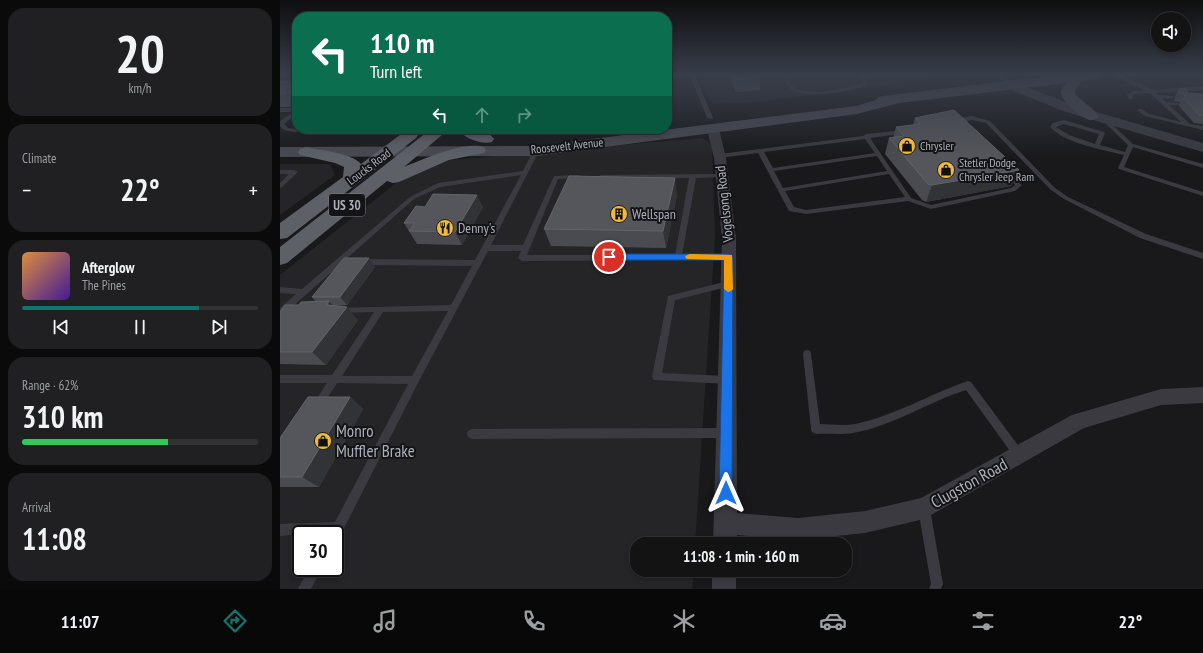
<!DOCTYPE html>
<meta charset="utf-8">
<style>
body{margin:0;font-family:"PT Sans Narrow",sans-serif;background:#202022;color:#f1f3f6;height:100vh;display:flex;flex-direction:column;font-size:15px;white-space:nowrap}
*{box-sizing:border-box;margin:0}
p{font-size:13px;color:#9d9ea0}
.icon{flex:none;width:22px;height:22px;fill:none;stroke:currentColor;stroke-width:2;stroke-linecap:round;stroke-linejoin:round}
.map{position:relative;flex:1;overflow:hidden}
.side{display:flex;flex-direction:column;gap:8px;padding:8px;background:#0a0a0b;width:280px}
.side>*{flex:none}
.hud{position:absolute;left:12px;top:12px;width:380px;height:122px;border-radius:16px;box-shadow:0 2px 6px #0003,0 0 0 1px #323234;background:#0b6e4f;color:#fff;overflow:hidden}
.controls{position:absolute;left:871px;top:12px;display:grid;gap:8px}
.controls a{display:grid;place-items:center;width:40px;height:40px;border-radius:50%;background:#131314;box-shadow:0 2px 6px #0003,0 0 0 1px #323234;font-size:20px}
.speed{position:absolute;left:12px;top:525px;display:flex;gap:8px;font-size:20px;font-weight:700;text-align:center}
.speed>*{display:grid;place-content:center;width:52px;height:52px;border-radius:50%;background:#131314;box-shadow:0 2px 6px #0003,0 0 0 1px #323234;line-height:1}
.speed .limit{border:2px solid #111;border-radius:6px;background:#fff;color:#111}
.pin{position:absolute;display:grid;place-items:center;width:34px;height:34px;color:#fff;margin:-17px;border:2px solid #fff;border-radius:50%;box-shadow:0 1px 4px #0007}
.me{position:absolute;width:44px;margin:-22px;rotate:0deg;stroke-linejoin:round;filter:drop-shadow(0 0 3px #0008)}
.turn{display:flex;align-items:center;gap:14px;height:84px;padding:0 12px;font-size:18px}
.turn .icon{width:52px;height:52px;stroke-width:2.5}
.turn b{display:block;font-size:28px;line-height:34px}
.lanes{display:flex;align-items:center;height:38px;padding:0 12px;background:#0003;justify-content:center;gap:20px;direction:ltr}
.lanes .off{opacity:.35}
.big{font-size:30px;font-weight:800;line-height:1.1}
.side .card{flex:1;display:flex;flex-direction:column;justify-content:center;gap:6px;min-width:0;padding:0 14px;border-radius:16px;background:#202022}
.side .dial{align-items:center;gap:0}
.dial b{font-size:52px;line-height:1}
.song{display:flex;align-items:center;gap:12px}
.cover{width:48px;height:48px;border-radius:6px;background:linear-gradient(135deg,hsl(30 70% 55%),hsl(260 70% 35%))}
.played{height:4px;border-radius:2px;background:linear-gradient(90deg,#0f766e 75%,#323234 75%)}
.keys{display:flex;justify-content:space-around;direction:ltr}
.heat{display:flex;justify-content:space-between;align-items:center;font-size:22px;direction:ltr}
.charge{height:6px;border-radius:3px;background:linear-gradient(90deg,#34c759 62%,#323234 0)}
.trip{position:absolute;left:350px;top:537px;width:222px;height:40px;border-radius:16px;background:#131314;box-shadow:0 2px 6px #0003,0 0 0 1px #323234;font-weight:800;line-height:40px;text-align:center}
.menu{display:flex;height:64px;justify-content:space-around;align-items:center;background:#080808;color:#9d9ea0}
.menu .icon{width:28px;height:28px}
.menu .current{color:#0f766e}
.menu b{font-size:18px;color:#f1f3f6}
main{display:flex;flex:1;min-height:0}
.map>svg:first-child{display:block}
</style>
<main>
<section class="side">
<div class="card dial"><b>20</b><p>km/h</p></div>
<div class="card"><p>Climate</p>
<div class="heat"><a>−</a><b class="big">22°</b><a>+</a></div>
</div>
<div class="card">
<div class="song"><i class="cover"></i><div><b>Afterglow</b><p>The Pines</p></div></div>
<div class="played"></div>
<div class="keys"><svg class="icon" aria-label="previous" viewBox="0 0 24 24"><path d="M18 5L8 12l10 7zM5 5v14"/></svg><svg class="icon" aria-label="pause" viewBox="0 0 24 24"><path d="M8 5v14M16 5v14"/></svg><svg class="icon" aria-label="next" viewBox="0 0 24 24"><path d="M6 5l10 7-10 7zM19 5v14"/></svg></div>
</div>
<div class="card"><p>Range · 62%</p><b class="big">310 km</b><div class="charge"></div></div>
<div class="card"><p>Arrival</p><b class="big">11:08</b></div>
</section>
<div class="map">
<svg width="923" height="589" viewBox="0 0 923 589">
<rect width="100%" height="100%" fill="#19191b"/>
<path fill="#252528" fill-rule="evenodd" d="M419 75H676L478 102 433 104 418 76Z
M422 138 432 144 435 237 415 544H357V570H414L412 589H0V275L120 180 170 160ZM21 534H55V568H21Z
M0 164H50L55 175 0 215Z"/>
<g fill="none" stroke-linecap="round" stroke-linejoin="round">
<path fill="#3a3a40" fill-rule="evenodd" d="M410 75H415L433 118 432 119 427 118Z
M501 75H521L507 78C510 82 512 85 515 88 528 97 569 87 583 83L579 75H584L588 84C576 92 525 99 512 90 507 87 504 80 501 75Z
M716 75H722L734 85 729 86Z
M834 75H841L873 90 923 86V90L876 93 878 95 893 96 894 97 891 99 882 98 886 102 899 103V105H889L910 124 923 126V130L865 116 858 111V109H862L869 114 901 122 870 93 854 94 853 95V99H849L847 95 853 91H866Z
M0 108H17V114L4 124 8 128 17 129H60C53 133 13 134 5 130 3 130 1 127 0 126V121L13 112H0Z
M692 116 710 121 775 188 788 197 866 234 923 253V259L860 238 784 199 771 190 706 123 692 120 673 123 670 121 673 119Z
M825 118 853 144 923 164V168L853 147 844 167 923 192V196L839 169 838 168 844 155C821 149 786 144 770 127L773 123 784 120 824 132 825 133 820 145 845 152 848 145 823 121 822 120ZM784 124 819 134 815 144 789 135 776 127Z
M625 130 627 131V133L590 138 631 198 651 205 731 188 735 185 724 173 727 171 729 172 742 185 735 191 651 209 628 201 526 214 509 211 478 153 439 158 436 156 439 154 583 136 586 134ZM585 139 595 153 493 168 484 152ZM597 156 607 171 503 188 494 171ZM609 174 625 197 526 210 514 207 505 191Z
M256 149 259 151 211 245H243L274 176 299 175 302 177 301 178 278 179 247 255H395L409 178 321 179 318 177 321 175 442 174 444 175V177L416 178 402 255 449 254 453 257 449 260 242 261 238 258 241 251H208L138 383 59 538 55 540V534H21L0 536V524L55 522 128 384 57 383 40 409 37 410 34 409 32 406 47 383H0V375H52L94 312 58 313 55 312 54 310 55 308 171 305 192 266 82 265 78 262 82 259 195 260 241 175 160 187 134 199 3 315 0 316V308L16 294 0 293V287L22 289 130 197 158 183 243 171 253 151ZM168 311 132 376H62L103 312Z
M0 170H15L18 172 2 187 0 188V183L9 174H0Z
M448 281 451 282 452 284 451 286 395 300 382 373 447 376 450 377 452 380 450 383 447 384 374 380 372 377 388 296Z
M527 350 530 351 531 354 540 424C552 424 563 426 575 424 614 416 650 394 688 381L691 382 743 452 744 455 743 458 739 460 735 458 686 390C648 402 613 426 573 433 561 435 548 433 536 434L532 432 531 429 523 354 524 351Z
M446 428 450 430 451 433 450 436 446 438 192 439 188 437 187 434 188 431 192 429Z
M644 503 648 505 650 509 663 584 661 589H649L651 584 638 509 640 505Z
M29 568H42L31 589H18Z"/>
<path fill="#3a3a40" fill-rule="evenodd" d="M433 126 437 127 439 129 446 158 456 239 457 513 518 518 585 511 641 498 792 415 881 389 923 387V403L881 405 804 428 644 519 585 533 518 540 457 535V544H433L442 239 434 158 427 129 429 127Z
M432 570H456V589H432Z"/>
<path fill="#3a3a40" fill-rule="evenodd" d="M731 81 796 106 923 143V152L786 112 727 88 725 85 727 82Z"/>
<path fill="#484950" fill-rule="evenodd" d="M778 75H821L820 78 801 81 795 90V94C802 102 813 107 819 116L816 119C813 120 810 121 807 119 801 117 782 101 781 94 780 90 784 86 786 83L619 103 577 114 256 156 0 157V147L256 146 576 106 596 100 598 97 603 96Z"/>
<path fill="#5e6068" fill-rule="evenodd" d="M151 129H169L124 167C144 159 183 141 204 147L206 150 204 153 169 160 119 182 113 183 107 181 7 263 0 265V247Z
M177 129C189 129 207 128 214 139L212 142C201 145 184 138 177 129Z
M130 130 136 132 138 135 136 138 7 238 0 239V223L63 177 64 167 55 163 20 155 18 152 20 149 26 147C39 150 72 153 81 164L124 132Z"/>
</g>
<path fill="#4a4b50" d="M449 75H478L480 78V90L456 92Z
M0 81H17V117L12 110 16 107H0Z
M900 88 906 91 908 93 923 94V124L914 123 899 106 900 102 894 101 895 96Z
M635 118 739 170 731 186 646 202 642 200 605 154 609 138H613L616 127 633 125Z
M397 195 386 248 271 246 264 229Z
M203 207 182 245 137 244 124 223Z
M89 258 95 267 67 305 54 306 78 320 46 365 0 364V312L19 305 36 302 32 297Z
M70 397 83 409 39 487H0V438Z"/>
<path fill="#323336" d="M739 170 731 186 646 202 652 185Z
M395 178 397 195 386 248 383 231Z
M197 195 203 207 182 245 175 232Z
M89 258 95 267 67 305 60 297Z
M49 301 61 314 47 305Z
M67 307 78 320 46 365 32 352Z
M70 397 83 409 39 487 22 477Z"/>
<path fill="#55565b" stroke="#62646a" d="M454 75H478L480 78 456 80Z
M0 81H17V93H0Z
M900 88 907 89 906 90 908 93 923 94V116L919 115 904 99 905 94 899 93Z
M17 106V110H12Z
M674 110 739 170 652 185 648 184 609 138 624 136 616 127 640 124 635 118Z
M289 176 395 178 383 231 264 229Z
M153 194 197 195 175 232 129 231 135 223H124L136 206 145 207Z
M64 258H89L60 297H32Z
M49 301 47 305 67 307 32 352H0V312L5 305H19L21 302Z
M28 397H70L22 477H0V438Z"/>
<linearGradient id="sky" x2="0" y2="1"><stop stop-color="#0e0e0f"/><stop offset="0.47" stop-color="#383e4a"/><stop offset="1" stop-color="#383e4a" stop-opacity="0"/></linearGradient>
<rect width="923" height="158" fill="url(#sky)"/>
<path fill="#1a73e8" stroke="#114b97" d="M329 254H449L453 257 452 493 450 498 446 499 441 498 439 493 444 260H329L324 257Z"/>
<path fill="#f59e0b" d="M410 254 452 255 453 289 451 291 448 292 444 289V260L407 259 405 257 407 255Z"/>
<defs>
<g id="shop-disc" transform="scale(0.9)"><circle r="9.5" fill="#f1b93b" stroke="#141416"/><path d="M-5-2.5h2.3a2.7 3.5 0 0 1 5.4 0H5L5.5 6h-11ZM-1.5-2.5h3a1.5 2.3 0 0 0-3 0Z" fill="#111"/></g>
<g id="building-disc" transform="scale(0.9)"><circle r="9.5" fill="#f1b93b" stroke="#141416"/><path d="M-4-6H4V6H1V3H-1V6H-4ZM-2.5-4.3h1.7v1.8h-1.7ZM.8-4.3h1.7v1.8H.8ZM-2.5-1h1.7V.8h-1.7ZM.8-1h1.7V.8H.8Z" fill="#111"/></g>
<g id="restaurant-disc" transform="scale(0.9)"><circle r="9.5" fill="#f1b93b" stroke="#141416"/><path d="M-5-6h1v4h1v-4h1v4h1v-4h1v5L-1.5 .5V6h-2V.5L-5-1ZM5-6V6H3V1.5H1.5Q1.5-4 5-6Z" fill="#111"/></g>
</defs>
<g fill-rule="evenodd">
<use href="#shop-disc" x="627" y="146"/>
<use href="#shop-disc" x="666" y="170"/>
<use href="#building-disc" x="339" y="214"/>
<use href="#restaurant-disc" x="165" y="228"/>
<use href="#shop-disc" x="43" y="441"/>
</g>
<g text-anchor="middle" stroke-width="4" stroke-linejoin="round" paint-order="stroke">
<g font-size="12" fill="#abafba" stroke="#141416">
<text transform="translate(287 146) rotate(-6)" y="4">Roosevelt Avenue</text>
<text transform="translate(89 167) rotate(-37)" y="4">Loucks Road</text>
</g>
<g font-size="12" fill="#abafba" stroke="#141416" text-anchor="start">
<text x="640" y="150">Chrysler</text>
<text x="679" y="167">Stetler Dodge<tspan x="679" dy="14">Chrysler Jeep Ram</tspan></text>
</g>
<rect fill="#141416" stroke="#7e8089" stroke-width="1" x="49" y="194" width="36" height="22" rx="3"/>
<g font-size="13" font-weight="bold" fill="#abafba">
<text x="67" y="210">US 30</text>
</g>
<g font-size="14" fill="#abafba" stroke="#141416">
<text transform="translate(444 204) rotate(-96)" y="5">Vogelsong Road</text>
</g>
<g font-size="14" fill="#abafba" stroke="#141416" text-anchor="start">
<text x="352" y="219">Wellspan</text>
<text x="178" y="233">Denny's</text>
</g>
<g font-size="17" fill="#abafba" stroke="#141416" text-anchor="start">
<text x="56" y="437">Monro<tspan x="56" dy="20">Muffler Brake</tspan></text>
</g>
<g font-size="17" fill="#abafba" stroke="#141416">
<text transform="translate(689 483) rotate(-29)" y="6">Clugston Road</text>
</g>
</g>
</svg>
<div class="controls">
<a><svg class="icon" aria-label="sound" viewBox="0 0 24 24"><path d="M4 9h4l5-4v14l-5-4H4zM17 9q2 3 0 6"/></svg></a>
</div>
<div class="speed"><div class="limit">30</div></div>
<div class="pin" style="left:329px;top:257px;background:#d93025"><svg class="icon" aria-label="arrive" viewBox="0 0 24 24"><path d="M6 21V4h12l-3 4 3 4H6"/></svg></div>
<svg class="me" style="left:446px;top:493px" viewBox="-20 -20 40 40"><path d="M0-17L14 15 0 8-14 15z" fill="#1a73e8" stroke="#fff" stroke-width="4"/></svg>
<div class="trip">11:08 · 1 min · 160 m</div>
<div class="hud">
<div class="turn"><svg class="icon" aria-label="left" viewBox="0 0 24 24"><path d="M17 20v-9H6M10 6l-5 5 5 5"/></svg><div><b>110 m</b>Turn left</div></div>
<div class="lanes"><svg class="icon" aria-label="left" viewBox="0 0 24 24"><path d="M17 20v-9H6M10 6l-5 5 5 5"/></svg><svg class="icon off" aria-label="ahead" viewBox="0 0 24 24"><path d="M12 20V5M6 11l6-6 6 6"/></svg><svg class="icon off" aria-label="right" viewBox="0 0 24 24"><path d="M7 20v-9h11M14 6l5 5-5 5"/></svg></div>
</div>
</div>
</main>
<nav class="menu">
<b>11:07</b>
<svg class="icon current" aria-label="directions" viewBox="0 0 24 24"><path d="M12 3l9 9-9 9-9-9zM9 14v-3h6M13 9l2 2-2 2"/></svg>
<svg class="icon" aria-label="music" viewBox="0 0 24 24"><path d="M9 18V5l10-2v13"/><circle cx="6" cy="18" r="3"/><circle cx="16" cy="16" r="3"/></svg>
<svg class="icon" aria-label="phone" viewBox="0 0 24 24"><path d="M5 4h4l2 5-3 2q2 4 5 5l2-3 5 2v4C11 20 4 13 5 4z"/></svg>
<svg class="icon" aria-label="climate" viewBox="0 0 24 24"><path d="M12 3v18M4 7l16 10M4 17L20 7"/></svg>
<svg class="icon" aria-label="car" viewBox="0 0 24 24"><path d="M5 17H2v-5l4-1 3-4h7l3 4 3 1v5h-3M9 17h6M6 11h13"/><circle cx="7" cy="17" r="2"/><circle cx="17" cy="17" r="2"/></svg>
<svg class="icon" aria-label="filters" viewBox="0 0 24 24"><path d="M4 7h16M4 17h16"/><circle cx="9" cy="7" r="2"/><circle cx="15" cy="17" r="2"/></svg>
<b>22°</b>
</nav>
